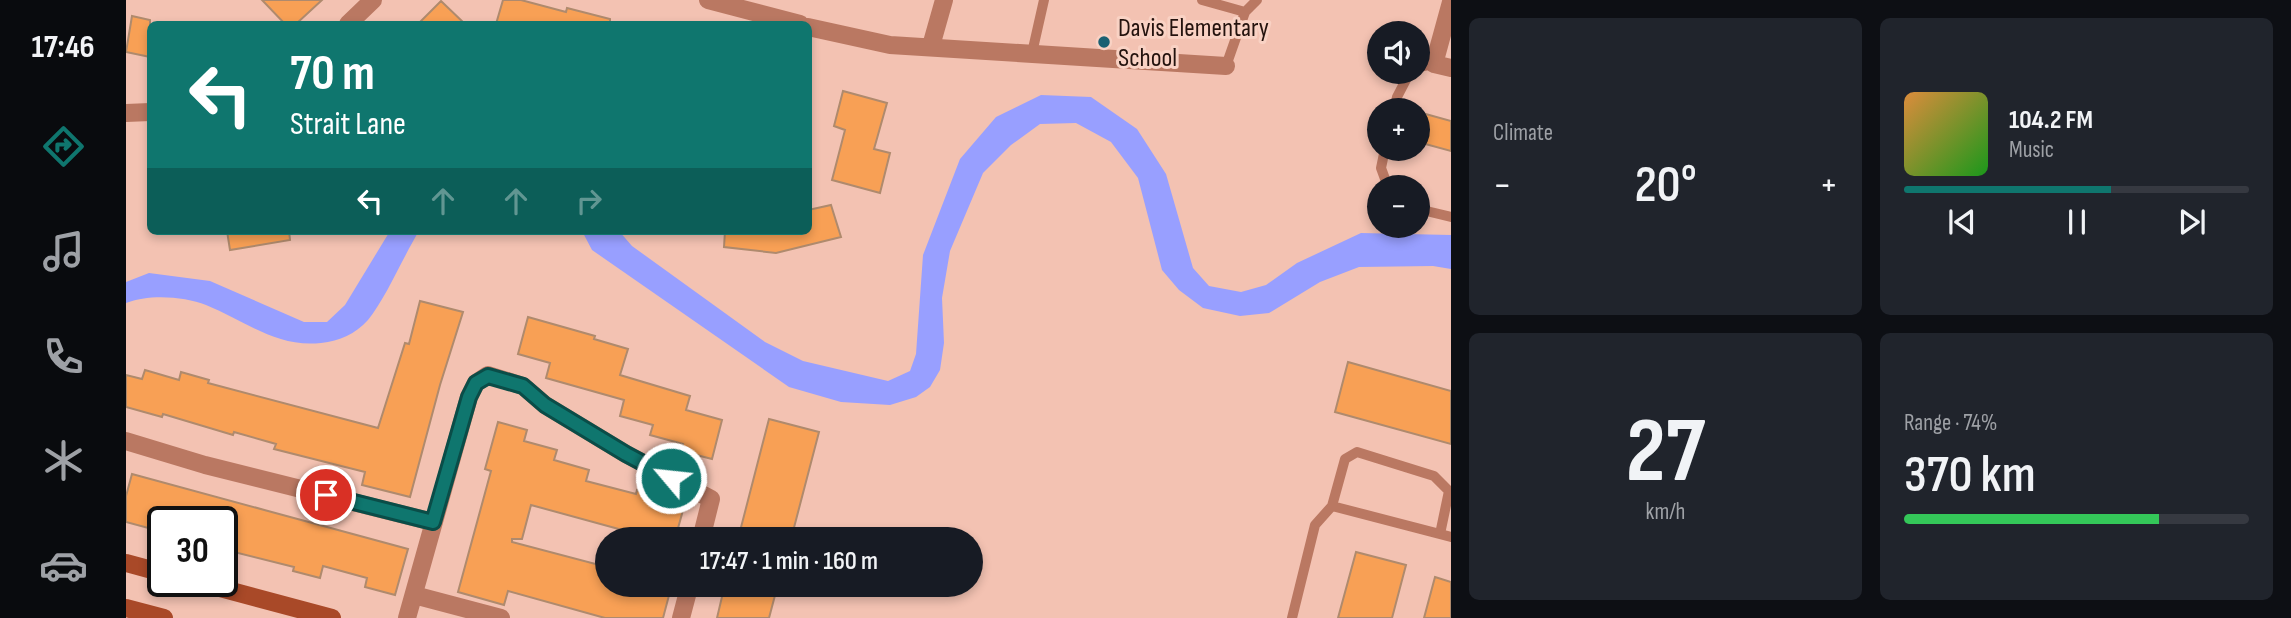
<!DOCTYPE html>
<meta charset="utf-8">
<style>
body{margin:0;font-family:"Sofia Sans Condensed",sans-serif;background:#20242c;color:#f1f3f6;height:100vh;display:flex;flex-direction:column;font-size:26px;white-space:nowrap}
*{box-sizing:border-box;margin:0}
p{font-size:23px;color:#9ea1a6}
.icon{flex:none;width:38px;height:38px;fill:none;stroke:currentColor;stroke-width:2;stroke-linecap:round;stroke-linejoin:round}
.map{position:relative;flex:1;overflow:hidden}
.details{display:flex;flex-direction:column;gap:18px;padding:18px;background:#0d0f14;width:840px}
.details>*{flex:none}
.top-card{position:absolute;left:21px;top:21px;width:665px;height:214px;border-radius:10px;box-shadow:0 4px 10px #0003;background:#0f766e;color:#fff;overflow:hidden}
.controls{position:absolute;left:1241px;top:21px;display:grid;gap:14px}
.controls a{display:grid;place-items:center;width:63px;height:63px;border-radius:50%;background:#171b24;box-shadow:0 4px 10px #0003;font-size:35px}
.speed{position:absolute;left:21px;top:506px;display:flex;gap:14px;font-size:35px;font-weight:700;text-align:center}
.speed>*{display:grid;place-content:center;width:91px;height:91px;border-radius:50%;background:#171b24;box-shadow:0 4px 10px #0003;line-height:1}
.speed .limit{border:4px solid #111;border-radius:10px;background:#fff;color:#111}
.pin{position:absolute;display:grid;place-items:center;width:60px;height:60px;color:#fff;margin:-30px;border:4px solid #fff;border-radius:50%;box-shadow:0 2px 7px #0007}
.me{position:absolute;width:77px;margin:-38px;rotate:298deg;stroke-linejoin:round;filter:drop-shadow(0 0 5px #0008)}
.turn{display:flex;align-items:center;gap:24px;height:147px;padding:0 28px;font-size:32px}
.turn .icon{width:91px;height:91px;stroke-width:2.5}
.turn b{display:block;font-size:49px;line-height:60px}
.lanes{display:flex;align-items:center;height:66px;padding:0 28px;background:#0003;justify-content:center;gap:35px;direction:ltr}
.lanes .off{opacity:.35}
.big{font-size:52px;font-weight:600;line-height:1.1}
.details .tile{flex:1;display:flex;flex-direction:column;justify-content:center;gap:10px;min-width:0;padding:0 24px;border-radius:10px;background:#20242c}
.details .dial{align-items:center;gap:0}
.dial b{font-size:91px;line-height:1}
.song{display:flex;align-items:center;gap:21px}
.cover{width:84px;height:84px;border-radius:10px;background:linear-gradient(135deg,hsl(30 70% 55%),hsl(120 70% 35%))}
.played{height:7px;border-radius:4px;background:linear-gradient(90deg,#0f766e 60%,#363941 60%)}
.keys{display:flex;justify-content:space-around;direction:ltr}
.heat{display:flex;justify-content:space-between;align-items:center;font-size:38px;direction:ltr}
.charge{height:10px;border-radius:5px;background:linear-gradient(90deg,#34c759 74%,#363941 0)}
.details .tiles{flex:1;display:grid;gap:18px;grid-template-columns:repeat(2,1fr)}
.trip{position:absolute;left:469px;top:527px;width:388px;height:70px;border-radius:35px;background:#171b24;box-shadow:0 4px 10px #0003;font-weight:600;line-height:70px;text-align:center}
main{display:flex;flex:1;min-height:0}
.menu{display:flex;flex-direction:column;width:126px;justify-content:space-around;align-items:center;background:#090b0e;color:#9ea1a6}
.menu .icon{width:49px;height:49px}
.menu .on{color:#0f766e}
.menu b{font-size:32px;color:#f1f3f6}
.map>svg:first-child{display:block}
</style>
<main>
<nav class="menu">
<b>17:46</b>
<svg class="icon on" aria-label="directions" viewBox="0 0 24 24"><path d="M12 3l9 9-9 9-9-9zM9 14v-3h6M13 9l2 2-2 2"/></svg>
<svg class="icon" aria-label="music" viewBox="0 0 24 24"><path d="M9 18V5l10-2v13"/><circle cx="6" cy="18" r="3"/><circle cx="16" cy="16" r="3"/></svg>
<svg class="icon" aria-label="phone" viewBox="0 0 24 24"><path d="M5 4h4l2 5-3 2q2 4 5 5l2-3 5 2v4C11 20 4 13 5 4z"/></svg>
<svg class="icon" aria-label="climate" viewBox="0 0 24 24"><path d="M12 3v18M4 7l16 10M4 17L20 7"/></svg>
<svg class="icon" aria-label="car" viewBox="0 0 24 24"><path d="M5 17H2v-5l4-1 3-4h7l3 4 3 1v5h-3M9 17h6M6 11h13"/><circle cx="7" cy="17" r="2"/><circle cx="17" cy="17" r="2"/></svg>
</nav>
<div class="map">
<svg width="1325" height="618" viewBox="0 0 1325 618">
<rect width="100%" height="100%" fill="#f3c2b2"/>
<path fill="#989fff" d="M915 95 965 97 1011 129 1040 174 1067 268 1083 286 1115 292 1140 285 1171 263 1235 233 1325 235V269L1307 266 1233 267 1194 282 1143 313 1114 316 1077 308 1053 290 1036 270 1012 178 985 142 950 123 914 124 885 145 857 173 824 251 816 298 818 343 814 370 804 387 790 397 764 405 715 402 663 387 466 250 456 231H493L506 246 639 342 677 361 762 381 784 371 790 354 797 255 834 159 870 117Z
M264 231H293C277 257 260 298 242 320 229 334 214 341 195 343 150 348 120 321 80 305 58 296 22 294 0 303V282L23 273 84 281 178 322H201L219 305Z"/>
<path fill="#f8a055" stroke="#af8a6d" stroke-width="2" d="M136 0H196L170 24H159Z
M377 0H395L440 12 441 8 484 19V24H370Z
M315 1 339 24H292Z
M6 16 24 20V57L0 52Z
M717 91 761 103 748 149 764 153 754 193 706 180 719 130 708 126Z
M1296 113 1325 121V151L1292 142Z
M705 205 715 237 650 253 598 247 599 231H682V210Z
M101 231H163L164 240 104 250Z
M294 301 337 312 314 385 284 497 236 485 239 472 148 449 150 444 108 432 107 435 37 414 36 417 0 407V375L16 379 19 370 53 380 55 372 83 380 82 383 252 428 279 343 283 344Z
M402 317 469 336 468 339 502 349 494 375 564 396 560 410 596 420 586 459 555 451 557 444 524 435 527 425 494 416 498 400 420 378 424 363 392 354Z
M1222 362 1325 391V444L1209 412Z
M643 419 693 432 665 539H612Z
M372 422 401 430 398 441 431 450 428 460 463 470 460 481 510 494 511 490 559 503 549 539H498L500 531 405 505 396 539H386V542L481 567V584H546L537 618H479L382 591 378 605 332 592 365 471 359 469Z
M6 474 282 549 269 595 239 587 241 578 197 566 194 578 167 571 168 567 96 549V522H37V532L0 522V496Z
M1230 552 1280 565 1266 618H1212Z
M1309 577 1325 582V618H1298Z
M599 584H652L643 618H591Z"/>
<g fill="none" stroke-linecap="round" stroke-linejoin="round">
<path stroke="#ba7862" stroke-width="10" d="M1076 0 1119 12
M906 53 918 0
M1100 66 1119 12 1131 0
M1292 67 1308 64
M1268 110 1271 97 1284 72
M1259 149 1255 168 1262 187
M1292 209 1325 217
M1206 506 1219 459 1231 452 1308 476 1323 491 1314 534
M1166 618 1189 525 1206 506 1325 537"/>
<path stroke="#ba7862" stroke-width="18" d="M582 0 674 24
M1325 2 1308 64 1325 68
M222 24 247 0
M682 27 764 45 1100 66
M805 46 818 0
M0 113 24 112
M0 441 79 465 307 522
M288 595 375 618
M281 618 343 397 350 383 362 375 397 386 419 405 500 454 585 499 575 539
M555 618 564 584"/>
<path stroke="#a94928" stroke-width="18" d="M0 563 37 573
M68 581 206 618
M0 608 38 618"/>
</g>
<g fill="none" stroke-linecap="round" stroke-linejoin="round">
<g stroke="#0a4d48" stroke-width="18">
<path id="route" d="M200 495 307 522 343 397 350 383 362 376 397 386 419 405 500 454 545 478"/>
</g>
<use href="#route" stroke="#0f766e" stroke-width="12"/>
</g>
<circle fill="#1b6072" stroke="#f9d2c4" stroke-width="2.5" cx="978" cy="42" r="7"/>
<g text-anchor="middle" stroke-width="6" stroke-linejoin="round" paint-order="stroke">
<g font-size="26" fill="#24130e" stroke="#f9d2c4" text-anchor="start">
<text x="992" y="36">Davis Elementary<tspan x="992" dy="30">School</tspan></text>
</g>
</g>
</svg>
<div class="controls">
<a><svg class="icon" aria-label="sound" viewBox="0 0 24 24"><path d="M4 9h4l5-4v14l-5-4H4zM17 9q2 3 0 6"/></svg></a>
<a>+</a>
<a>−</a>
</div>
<div class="speed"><div class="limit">30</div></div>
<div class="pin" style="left:200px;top:495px;background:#d93025"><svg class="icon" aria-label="arrive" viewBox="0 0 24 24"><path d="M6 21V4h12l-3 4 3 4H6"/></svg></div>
<svg class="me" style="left:545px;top:478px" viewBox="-20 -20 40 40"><circle r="17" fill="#0f766e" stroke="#fff" stroke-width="3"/><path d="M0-11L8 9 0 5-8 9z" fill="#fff"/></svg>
<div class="trip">17:47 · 1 min · 160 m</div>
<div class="top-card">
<div class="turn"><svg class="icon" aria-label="left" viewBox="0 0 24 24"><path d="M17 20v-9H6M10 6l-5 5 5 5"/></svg><div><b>70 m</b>Strait Lane</div></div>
<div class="lanes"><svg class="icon" aria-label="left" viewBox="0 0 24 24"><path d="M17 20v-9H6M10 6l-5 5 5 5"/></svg><svg class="icon off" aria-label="ahead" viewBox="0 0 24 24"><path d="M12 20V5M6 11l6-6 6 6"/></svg><svg class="icon off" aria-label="ahead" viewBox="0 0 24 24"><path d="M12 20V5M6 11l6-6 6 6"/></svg><svg class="icon off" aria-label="right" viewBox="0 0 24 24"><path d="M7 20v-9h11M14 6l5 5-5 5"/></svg></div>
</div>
</div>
<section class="details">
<div class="tiles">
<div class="tile"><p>Climate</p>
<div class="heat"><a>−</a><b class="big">20°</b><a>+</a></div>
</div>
<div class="tile">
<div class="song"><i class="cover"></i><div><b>104.2 FM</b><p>Music</p></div></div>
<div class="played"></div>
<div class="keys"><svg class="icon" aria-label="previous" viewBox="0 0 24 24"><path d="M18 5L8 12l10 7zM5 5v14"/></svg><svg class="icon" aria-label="pause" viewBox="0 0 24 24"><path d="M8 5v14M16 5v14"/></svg><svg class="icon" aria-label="next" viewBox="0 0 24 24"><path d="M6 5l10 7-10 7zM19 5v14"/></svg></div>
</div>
<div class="tile dial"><b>27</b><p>km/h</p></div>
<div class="tile"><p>Range · 74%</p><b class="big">370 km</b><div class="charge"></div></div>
</div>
</section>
</main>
